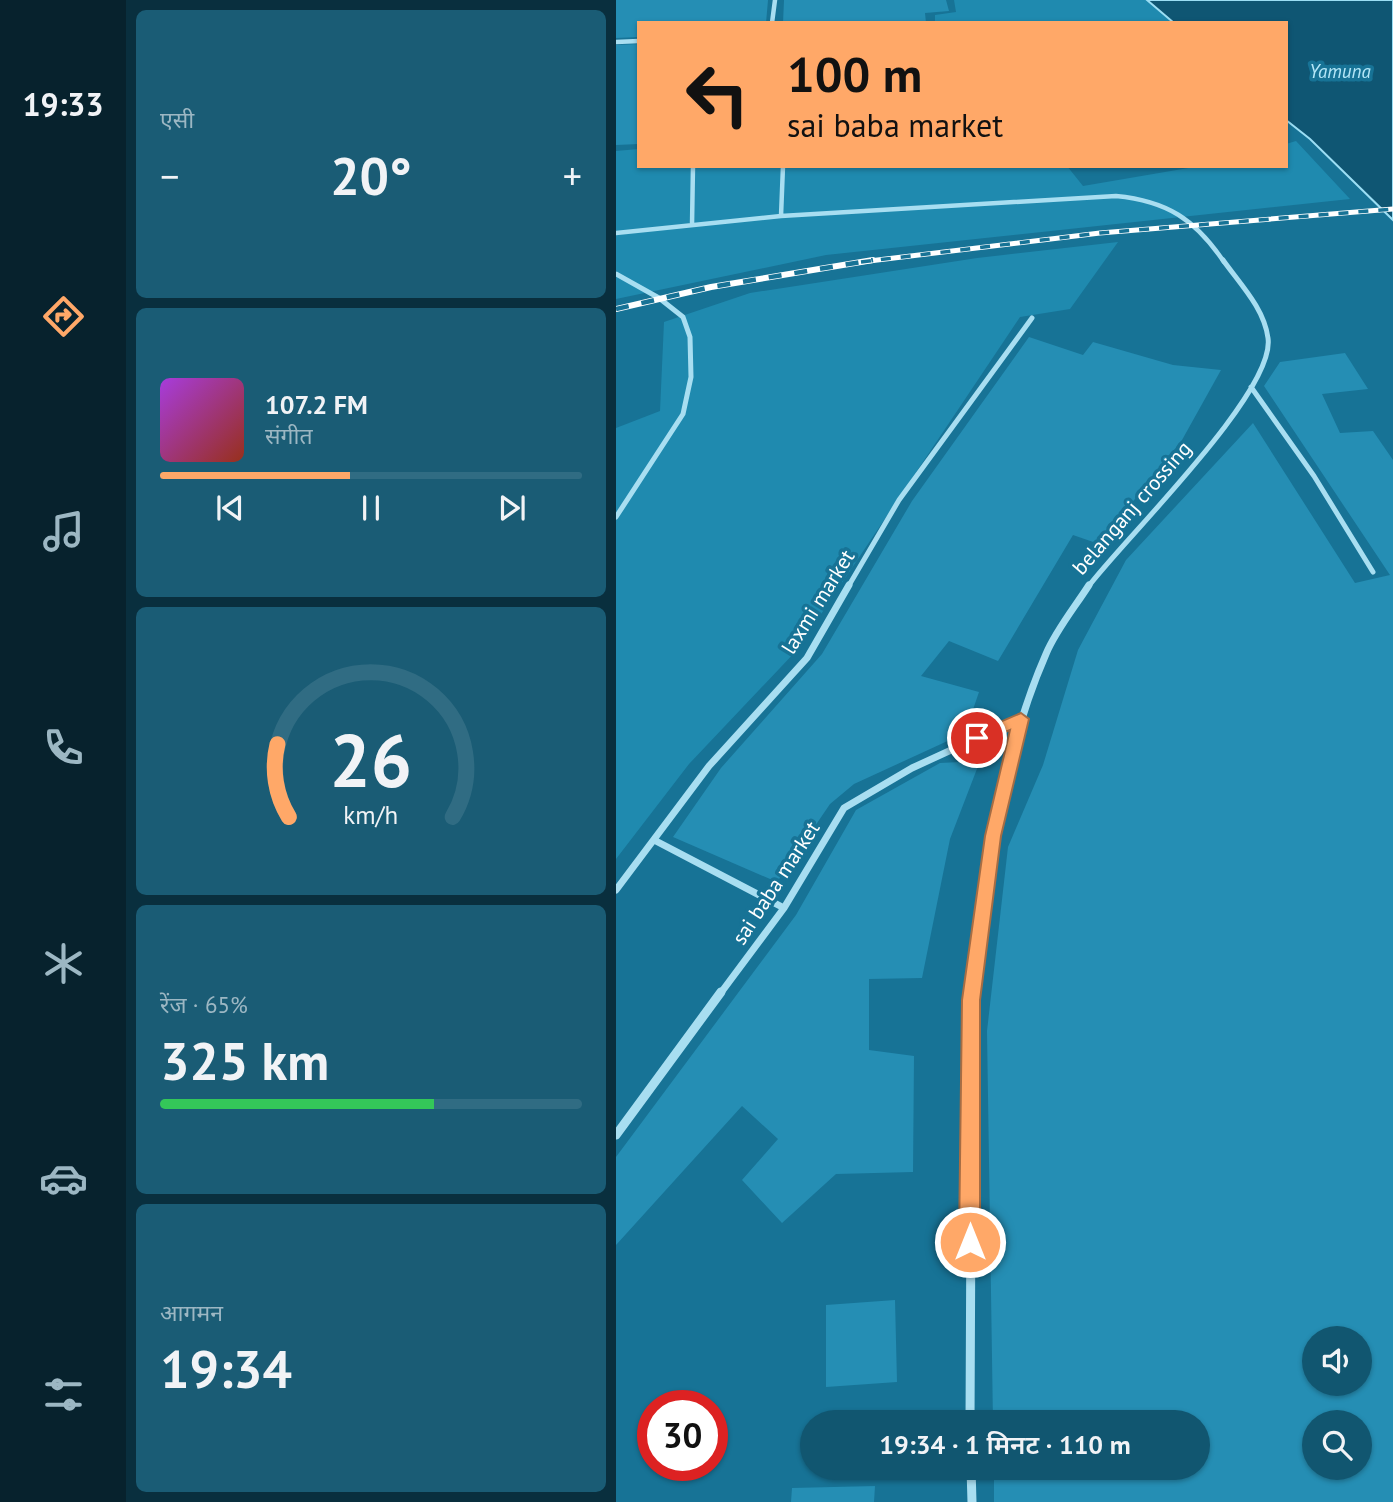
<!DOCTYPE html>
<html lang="hi">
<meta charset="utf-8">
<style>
body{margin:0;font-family:"PT Sans","Noto Sans Devanagari",sans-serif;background:#1a5c75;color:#f1f3f6;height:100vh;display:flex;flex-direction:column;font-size:26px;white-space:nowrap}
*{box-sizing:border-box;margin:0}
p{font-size:23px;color:#9cb7c3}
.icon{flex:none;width:38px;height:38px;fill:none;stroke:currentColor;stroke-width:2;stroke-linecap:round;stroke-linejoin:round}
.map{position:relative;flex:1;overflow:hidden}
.side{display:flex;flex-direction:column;gap:10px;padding:10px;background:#092f3e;width:490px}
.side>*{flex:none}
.hud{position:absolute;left:21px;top:21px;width:651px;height:147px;border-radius:0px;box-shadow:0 2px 5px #0004;background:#ffa868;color:#111;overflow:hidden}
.buttons{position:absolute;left:686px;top:1326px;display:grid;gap:14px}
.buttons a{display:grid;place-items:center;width:70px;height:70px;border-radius:50%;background:#115670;box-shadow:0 2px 5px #0004;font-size:35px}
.speed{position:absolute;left:21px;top:1390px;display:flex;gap:14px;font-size:35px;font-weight:700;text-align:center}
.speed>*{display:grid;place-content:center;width:91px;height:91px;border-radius:50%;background:#115670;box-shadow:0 2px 5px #0004;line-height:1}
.speed .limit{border:10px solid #d22;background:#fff;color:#111}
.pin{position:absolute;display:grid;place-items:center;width:60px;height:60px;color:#fff;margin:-30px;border:4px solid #fff;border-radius:50%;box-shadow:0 2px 7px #0007}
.me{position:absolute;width:77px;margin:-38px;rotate:0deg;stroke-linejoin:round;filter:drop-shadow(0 0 5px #0008)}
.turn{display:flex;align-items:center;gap:24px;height:147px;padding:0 35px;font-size:32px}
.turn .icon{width:91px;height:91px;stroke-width:2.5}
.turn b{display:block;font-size:49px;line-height:60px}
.big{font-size:52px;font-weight:600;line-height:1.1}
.side .card{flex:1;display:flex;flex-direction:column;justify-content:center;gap:10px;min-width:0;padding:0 24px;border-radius:10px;background:#1a5c75}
.side .dial{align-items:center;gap:0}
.dial svg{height:182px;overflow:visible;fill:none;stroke:#306c83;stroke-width:7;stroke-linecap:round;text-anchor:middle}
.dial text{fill:#f1f3f6;stroke:none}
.song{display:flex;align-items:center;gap:21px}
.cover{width:84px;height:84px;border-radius:10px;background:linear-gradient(135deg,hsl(280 70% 55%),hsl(10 70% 35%))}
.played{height:7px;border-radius:4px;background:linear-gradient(90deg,#ffa868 45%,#306c83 45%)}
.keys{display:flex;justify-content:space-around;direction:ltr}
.heat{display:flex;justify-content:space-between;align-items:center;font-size:38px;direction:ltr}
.charge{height:10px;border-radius:5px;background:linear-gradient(90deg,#34c759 65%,#306c83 0)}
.trip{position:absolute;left:184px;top:1410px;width:410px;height:70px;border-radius:35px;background:#115670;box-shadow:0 2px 5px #0004;font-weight:600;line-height:70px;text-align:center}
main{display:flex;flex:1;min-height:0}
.tabs{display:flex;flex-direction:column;width:126px;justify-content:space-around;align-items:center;background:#07222d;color:#9cb7c3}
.tabs .icon{width:49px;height:49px}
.tabs .active{color:#ffa868}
.tabs b{font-size:32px;color:#f1f3f6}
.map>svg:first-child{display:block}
</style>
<main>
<nav class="tabs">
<b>19:33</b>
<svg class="icon active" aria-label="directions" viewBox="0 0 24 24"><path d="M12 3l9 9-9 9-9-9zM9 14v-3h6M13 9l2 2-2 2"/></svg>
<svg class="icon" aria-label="music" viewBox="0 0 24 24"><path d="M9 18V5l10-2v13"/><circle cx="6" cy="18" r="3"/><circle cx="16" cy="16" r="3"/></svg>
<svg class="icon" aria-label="phone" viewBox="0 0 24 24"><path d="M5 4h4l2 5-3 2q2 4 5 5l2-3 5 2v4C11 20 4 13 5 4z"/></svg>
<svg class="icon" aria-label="climate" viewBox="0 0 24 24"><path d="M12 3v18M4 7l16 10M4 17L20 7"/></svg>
<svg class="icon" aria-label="car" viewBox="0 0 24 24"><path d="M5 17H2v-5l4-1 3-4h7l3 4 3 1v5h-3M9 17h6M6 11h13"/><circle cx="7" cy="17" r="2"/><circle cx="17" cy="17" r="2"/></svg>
<svg class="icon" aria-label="filters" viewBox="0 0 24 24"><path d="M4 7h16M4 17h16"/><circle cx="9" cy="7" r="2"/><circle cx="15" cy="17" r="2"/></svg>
</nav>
<section class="side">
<div class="card"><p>एसी</p>
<div class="heat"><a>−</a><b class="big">20°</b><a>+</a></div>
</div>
<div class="card">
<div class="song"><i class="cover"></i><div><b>107.2 FM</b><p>संगीत</p></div></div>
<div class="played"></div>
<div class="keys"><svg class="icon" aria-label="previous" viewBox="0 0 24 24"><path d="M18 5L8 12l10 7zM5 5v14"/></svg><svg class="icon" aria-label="pause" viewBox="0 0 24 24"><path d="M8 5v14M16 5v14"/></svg><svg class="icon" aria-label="next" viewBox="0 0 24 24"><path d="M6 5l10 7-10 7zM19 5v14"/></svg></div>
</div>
<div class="card dial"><svg viewBox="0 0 100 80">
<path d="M14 69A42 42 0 1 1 86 69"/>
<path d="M14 69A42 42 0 0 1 9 37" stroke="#ffa868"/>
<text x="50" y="56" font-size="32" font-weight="700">26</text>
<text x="50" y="72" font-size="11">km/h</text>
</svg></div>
<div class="card"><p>रेंज · 65%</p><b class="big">325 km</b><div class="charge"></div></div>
<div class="card"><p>आगमन</p><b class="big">19:34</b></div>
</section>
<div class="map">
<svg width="777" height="1502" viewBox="0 0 777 1502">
<rect width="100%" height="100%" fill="#177396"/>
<path fill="#1f8aaf" d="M338 0H531L557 23H319V15L340 12Z
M680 141 734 199 210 255 0 299V151L23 149V166H451L467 186 584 166H670V144Z
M502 242 454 309 404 317 181 650 73 764 0 859V428L44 411 48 322 134 293 361 258Z"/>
<path fill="#0f5673" stroke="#9bdef4" stroke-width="2" d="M531 0H777V220L694 139 670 120V23H558Z"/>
<path fill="#258eb4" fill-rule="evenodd" d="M0 0H152L150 23H23V37L0 38Z
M168 0H330L333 11 309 13 310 23H167Z
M23 44V144L0 145V45Z
M413 337 467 355 477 342 557 365 605 370 566 440 483 544 457 535 382 661 333 641 305 676 363 692 349 733 238 784 214 804 161 882 57 837 105 768 206 654 296 501Z
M729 353 752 389 706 394 724 433 757 431 777 460V1502H378V1468H581V1423H377L371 1031 392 847 427 765 462 650 510 560 637 423 739 583 774 575 648 386 664 362ZM698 1339H744V1384H698ZM698 1423H744V1468H698Z
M364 761 334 839 306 978 253 979V1050L298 1056 297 1172 220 1174 166 1223 126 1180 162 1139 126 1106 0 1245V1157L180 915 240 810 324 763Z
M279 1300 281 1382 210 1387V1305Z
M259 1486 258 1502H175L176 1488Z"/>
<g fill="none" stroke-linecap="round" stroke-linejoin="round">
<path stroke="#a8def1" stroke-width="4.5" d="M156 23 159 0
M0 42 23 41
M165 216 167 166
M76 225 77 166
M0 233 165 216 500 196C551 201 579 219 608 262"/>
<path stroke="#a8def1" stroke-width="5" d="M0 274 43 298 67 317 74 337 75 377 67 414 0 517
M635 387 698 476 757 572
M232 587 283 500 416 318
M472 587C507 540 660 392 652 338 648 308 624 284 607 260"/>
<path stroke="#a8def1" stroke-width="7" d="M38 840 168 908
M0 890 93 766 191 658 233 585
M104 994 168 908 228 808 296 768 405 718
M356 994C371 879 383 761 430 654 440 630 459 607 473 585"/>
<path stroke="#a8def1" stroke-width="9" d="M0 1135 105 992
M354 1423 356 992
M355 1468 356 1502"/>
<g stroke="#fff" stroke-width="5">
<path id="rail-far1" d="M245 262 484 233 777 209"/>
</g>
<g stroke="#fff" stroke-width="6">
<path id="rail" d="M0 309 95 287 257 260"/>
</g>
<use href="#rail-far1" stroke="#177396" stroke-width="3.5" stroke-dasharray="10" stroke-linecap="butt"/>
<use href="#rail" stroke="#177396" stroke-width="4.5" stroke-dasharray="13" stroke-linecap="butt"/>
</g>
<path fill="#ffa868" stroke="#a66d44" stroke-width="2" d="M405 713 413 719 385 836 364 1000V1242L361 1249 354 1252 346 1249 343 1242 346 1000 369 836 394 730 361 744 353 738 356 734Z"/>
<g text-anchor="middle" stroke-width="7" stroke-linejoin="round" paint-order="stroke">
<g font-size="19" font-style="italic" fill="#b5e7f8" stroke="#177396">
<text x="724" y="78">Yamuna</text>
</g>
<g font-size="21" fill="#fff" stroke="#177396">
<text transform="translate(516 508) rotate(-49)" y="7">belanganj crossing</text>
<text transform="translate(202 602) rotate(-58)" y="7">laxmi market</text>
<text transform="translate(160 883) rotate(-57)" y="7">sai baba market</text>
</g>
</g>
</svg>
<div class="buttons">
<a><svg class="icon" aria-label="sound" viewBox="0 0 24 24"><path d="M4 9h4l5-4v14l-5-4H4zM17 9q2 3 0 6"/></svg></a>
<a><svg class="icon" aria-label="search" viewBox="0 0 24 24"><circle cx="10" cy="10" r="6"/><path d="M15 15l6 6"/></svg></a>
</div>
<div class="speed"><div class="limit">30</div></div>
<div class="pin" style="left:361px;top:738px;background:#d93025"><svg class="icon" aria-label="arrive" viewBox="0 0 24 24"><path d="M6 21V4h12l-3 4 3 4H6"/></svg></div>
<svg class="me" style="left:354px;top:1242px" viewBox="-20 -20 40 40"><circle r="17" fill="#ffa868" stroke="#fff" stroke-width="3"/><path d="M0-11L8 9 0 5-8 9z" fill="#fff"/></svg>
<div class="trip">19:34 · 1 मिनट · 110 m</div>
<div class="hud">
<div class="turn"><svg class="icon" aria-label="left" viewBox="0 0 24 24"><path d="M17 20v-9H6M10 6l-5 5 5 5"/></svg><div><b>100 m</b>sai baba market</div></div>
</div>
</div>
</main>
